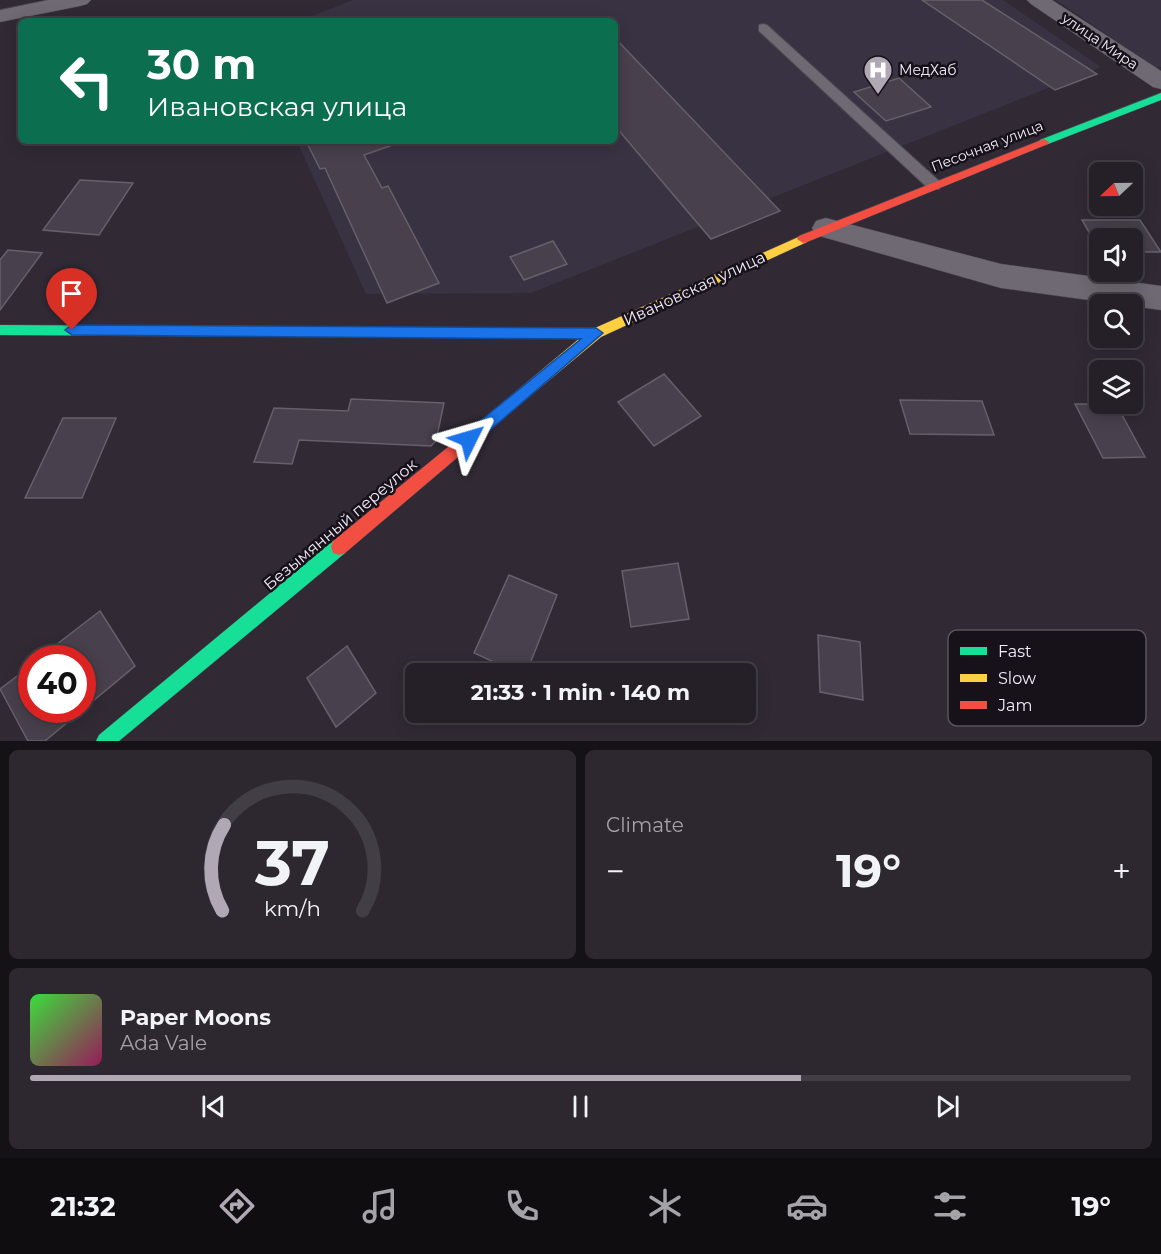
<!DOCTYPE html>
<meta charset="utf-8">
<style>
body{margin:0;font-family:Montserrat,sans-serif;background:#2d2830;color:#f1f3f6;height:100vh;display:flex;flex-direction:column;font-size:22px;white-space:nowrap}
*{box-sizing:border-box;margin:0}
p{font-size:20px;color:#a3a3a8}
.icon{flex:none;width:33px;height:33px;fill:none;stroke:currentColor;stroke-width:2;stroke-linecap:round;stroke-linejoin:round}
.map{position:relative;height:741px;overflow:hidden}
.side{display:flex;flex-direction:column;gap:9px;padding:9px;background:#141216;flex:1}
.side>*{flex:none}
.top-card{position:absolute;left:18px;top:18px;width:600px;height:126px;border-radius:9px;box-shadow:0 3px 15px #0003,0 0 0 2px #423e45;background:#0b6e4f;color:#fff;overflow:hidden}
.needle{width:39px;rotate:248deg}
.fabs{position:absolute;left:1089px;top:162px;display:grid;gap:12px}
.fabs a{display:grid;place-items:center;width:54px;height:54px;border-radius:9px;background:#252028;box-shadow:0 3px 15px #0003,0 0 0 2px #423e45;font-size:30px}
.speed{position:absolute;left:18px;top:645px;display:flex;gap:12px;font-size:30px;font-weight:700;text-align:center}
.speed>*{display:grid;place-content:center;width:78px;height:78px;border-radius:50%;background:#252028;box-shadow:0 3px 15px #0003,0 0 0 2px #423e45;line-height:1}
.speed .limit{border:9px solid #d22;background:#fff;color:#111}
.pin{position:absolute;display:grid;place-items:center;width:51px;height:51px;color:#fff;margin:-62px -26px;border-radius:50% 50% 50% 0;rotate:-45deg;box-shadow:0 0 6px #0007}
.pin .icon{rotate:45deg}
.me{position:absolute;width:66px;margin:-33px;rotate:50deg;stroke-linejoin:round;filter:drop-shadow(0 0 4px #0008)}
.turn{display:flex;align-items:center;gap:21px;height:126px;padding:0 30px;font-size:27px}
.turn .icon{width:78px;height:78px;stroke-width:2.5}
.turn b{display:block;font-size:42px;line-height:51px}
.big{font-size:45px;font-weight:700;line-height:1.1}
.side .tile{flex:1;display:flex;flex-direction:column;justify-content:center;gap:9px;min-width:0;padding:0 21px;border-radius:9px;background:#2d2830}
.side .dial{align-items:center;gap:0}
.dial svg{height:156px;overflow:visible;fill:none;stroke:#423e45;stroke-width:7;stroke-linecap:round;text-anchor:middle}
.dial text{fill:#f1f3f6;stroke:none}
.song{display:flex;align-items:center;gap:18px}
.cover{width:72px;height:72px;border-radius:9px;background:linear-gradient(135deg,hsl(120 70% 55%),hsl(330 70% 35%))}
.played{height:6px;border-radius:3px;background:linear-gradient(90deg,#b0a8b5 70%,#423e45 70%)}
.keys{display:flex;justify-content:space-around;direction:ltr}
.heat{display:flex;justify-content:space-between;align-items:center;font-size:33px;direction:ltr}
.side .tiles{flex:1;display:grid;gap:9px;grid-template-columns:1fr 1fr}
.tile:last-child{grid-column:span 2}
.trip{position:absolute;left:405px;top:663px;width:351px;height:60px;border-radius:9px;background:#252028;box-shadow:0 3px 15px #0003,0 0 0 2px #423e45;font-weight:700;line-height:60px;text-align:center}
.dock{display:flex;height:96px;justify-content:space-around;align-items:center;background:#0f0d10;color:#a3a3a8}
.dock .icon{width:42px;height:42px}
.dock .selected{color:#b0a8b5}
.dock b{font-size:27px;color:#f1f3f6}
.map>svg:first-child{display:block}
</style>
<div class="map">
<svg width="1161" height="741" viewBox="0 0 1161 741">
<rect width="100%" height="100%" fill="#312a35"/>
<path fill="#393242" d="M353 0H1003L1101 67 531 293 366 294 297 141H615V21H299Z
M1056 0H1161V67L1156 68Z"/>
<path fill="#48404c" stroke="#66606a" stroke-width="1.5" d="M922 0H982L1097 74 1055 90Z
M615 38 780 211 711 239 615 126Z
M899 78 931 107 886 121 854 92Z
M306 141H389L390 146 364 155 382 188 388 186 439 283 387 303 325 168 320 169Z
M80 180 133 183 99 235 43 230Z
M1082 220H1140L1161 252H1132V238H1100V251Z
M553 241 567 264 524 280 510 257Z
M8 250 42 253 0 310V260Z
M664 374 701 416 654 446 618 402Z
M351 399 444 403 436 441 431 446 299 440 292 464 254 462 274 408 348 411Z
M900 400 982 401 994 435 910 434Z
M1075 404H1116L1145 457 1103 458Z
M63 418H116L82 498H25Z
M678 563 689 619 631 627 622 571Z
M509 575 557 595 526 674H520L474 653Z
M100 611 135 666 45 741H28L0 689 32 665V710H82V658H39Z
M818 635 860 642 863 700 820 692Z
M347 646 376 693 336 727 307 678Z"/>
<g fill="none" stroke-linecap="round" stroke-linejoin="round">
<g stroke="#4d4750" stroke-width="2">
<path id="lane" d="M763 24 767 25 939 181 941 185 939 189H929L759 31V25Z"/>
</g>
<g stroke="#4d4750" stroke-width="1">
<path id="street" d="M48 0H91L87 4 80 6 0 22V10Z
M1027 0H1052L1161 71V89L1153 87 1031 4Z
M826 218 1001 264 1161 286V310L1001 288 816 235 812 228 816 221Z"/>
</g>
<g stroke="#4d4750" stroke-width="1">
<path id="fast" d="M1161 93V100L1048 144 1044 145 1039 142 1040 140Z
M0 325 540 328 545 329 547 333 545 337 540 338 0 335Z
M339 539 345 541 347 547 345 553 119 741H96L99 735 333 541Z"/>
</g>
<g stroke="#4d4750" stroke-width="1">
<path id="slow" d="M803 235 809 239 807 242 601 337 512 411 507 413 502 411 500 407 502 403 580 338H540L535 337 533 333 535 329 595 328Z"/>
</g>
<g stroke="#4d4750" stroke-width="1">
<path id="jam" d="M1044 139 1049 142 1048 144 807 242 803 243 797 239 799 236Z
M507 401 512 403 514 407 512 411 345 553 339 555 333 553 331 547 333 541 502 403Z"/>
</g>
<use href="#lane" fill="#6e6972" fill-rule="evenodd"/>
<use href="#street" fill="#6e6972" fill-rule="evenodd"/>
<use href="#fast" fill="#16e098" fill-rule="evenodd"/>
<use href="#slow" fill="#ffcf43" fill-rule="evenodd"/>
<use href="#jam" fill="#f24e42" fill-rule="evenodd"/>
</g>
<path fill="#1a73e8" stroke="#114b97" stroke-width="1.5" d="M72 325 596 328 603 333 474 444 469 446 464 444 462 439 464 434 581 339 72 335 65 330Z"/>
<defs>
<g id="hospital-pin" transform="scale(1.5)"><path d="M0 17L-7.5 6A9.5 9.5 0 1 1 7.5 6Z" fill="#b0a8b5" stroke="#17111a"/><path d="M-5-5h3v3.5h4V-5h3V5h-3V1.5h-4V5h-3Z" fill="#fff"/></g>
</defs>
<g fill-rule="evenodd">
<use href="#hospital-pin" x="878" y="70"/>
</g>
<g text-anchor="middle" stroke-width="5" stroke-linejoin="round" paint-order="stroke">
<g font-size="14" fill="#f4ecfa" stroke="#17111a">
<text transform="translate(1100 41) rotate(34)" y="5">улица Мира</text>
<text transform="translate(987 146) rotate(-21)" y="5">Песочная улица</text>
</g>
<g font-size="14" fill="#f4ecfa" stroke="#17111a" text-anchor="start">
<text x="899" y="75">МедХаб</text>
</g>
<g font-size="16" fill="#f4ecfa" stroke="#17111a">
<text transform="translate(694 288) rotate(-25)" y="6">Ивановская улица</text>
<text transform="translate(340 524) rotate(-40)" y="6">Безымянный переулок</text>
</g>
</g>
<rect x="948" y="630" width="198" height="96" rx="9" fill="#17111a" stroke="#59535d" stroke-width="1.5"/>
<rect x="960" y="647" width="27" height="8" fill="#16e098"/>
<rect x="960" y="674" width="27" height="8" fill="#ffcf43"/>
<rect x="960" y="701" width="27" height="8" fill="#f24e42"/>
<g font-size="16" fill="#f4ecfa">
<text x="998" y="657">Fast</text>
<text x="998" y="684">Slow</text>
<text x="998" y="711">Jam</text>
</g>
</svg>
<div class="fabs">
<a><svg class="needle" viewBox="-14 -14 28 28"><path d="M0-13l5 13h-10z" fill="#e53935"/><path d="M0 13l5-13h-10z" fill="#a3a3a8"/></svg></a>
<a><svg class="icon" aria-label="sound" viewBox="0 0 24 24"><path d="M4 9h4l5-4v14l-5-4H4zM17 9q2 3 0 6"/></svg></a>
<a><svg class="icon" aria-label="search" viewBox="0 0 24 24"><circle cx="10" cy="10" r="6"/><path d="M15 15l6 6"/></svg></a>
<a><svg class="icon" aria-label="layers" viewBox="0 0 24 24"><path d="M12 4l9 5-9 5-9-5zM3 14l9 5 9-5"/></svg></a>
</div>
<div class="speed"><div class="limit">40</div></div>
<div class="pin" style="left:72px;top:330px;background:#d93025"><svg class="icon" aria-label="arrive" viewBox="0 0 24 24"><path d="M6 21V4h12l-3 4 3 4H6"/></svg></div>
<svg class="me" style="left:469px;top:439px" viewBox="-20 -20 40 40"><path d="M0-17L14 15 0 8-14 15z" fill="#1a73e8" stroke="#fff" stroke-width="4"/></svg>
<div class="trip">21:33 · 1 min · 140 m</div>
<div class="top-card">
<div class="turn"><svg class="icon" aria-label="left" viewBox="0 0 24 24"><path d="M17 20v-9H6M10 6l-5 5 5 5"/></svg><div><b>30 m</b>Ивановская улица</div></div>
</div>
</div>
<section class="side">
<div class="tiles">
<div class="tile dial"><svg viewBox="0 0 100 80">
<path d="M14 69A42 42 0 1 1 86 69"/>
<path d="M14 69A42 42 0 0 1 15 25" stroke="#b0a8b5"/>
<text x="50" y="56" font-size="32" font-weight="700">37</text>
<text x="50" y="72" font-size="11">km/h</text>
</svg></div>
<div class="tile"><p>Climate</p>
<div class="heat"><a>−</a><b class="big">19°</b><a>+</a></div>
</div>
<div class="tile">
<div class="song"><i class="cover"></i><div><b>Paper Moons</b><p>Ada Vale</p></div></div>
<div class="played"></div>
<div class="keys"><svg class="icon" aria-label="previous" viewBox="0 0 24 24"><path d="M18 5L8 12l10 7zM5 5v14"/></svg><svg class="icon" aria-label="pause" viewBox="0 0 24 24"><path d="M8 5v14M16 5v14"/></svg><svg class="icon" aria-label="next" viewBox="0 0 24 24"><path d="M6 5l10 7-10 7zM19 5v14"/></svg></div>
</div>
</div>
</section>
<nav class="dock">
<b>21:32</b>
<svg class="icon selected" aria-label="directions" viewBox="0 0 24 24"><path d="M12 3l9 9-9 9-9-9zM9 14v-3h6M13 9l2 2-2 2"/></svg>
<svg class="icon" aria-label="music" viewBox="0 0 24 24"><path d="M9 18V5l10-2v13"/><circle cx="6" cy="18" r="3"/><circle cx="16" cy="16" r="3"/></svg>
<svg class="icon" aria-label="phone" viewBox="0 0 24 24"><path d="M5 4h4l2 5-3 2q2 4 5 5l2-3 5 2v4C11 20 4 13 5 4z"/></svg>
<svg class="icon" aria-label="climate" viewBox="0 0 24 24"><path d="M12 3v18M4 7l16 10M4 17L20 7"/></svg>
<svg class="icon" aria-label="car" viewBox="0 0 24 24"><path d="M5 17H2v-5l4-1 3-4h7l3 4 3 1v5h-3M9 17h6M6 11h13"/><circle cx="7" cy="17" r="2"/><circle cx="17" cy="17" r="2"/></svg>
<svg class="icon" aria-label="filters" viewBox="0 0 24 24"><path d="M4 7h16M4 17h16"/><circle cx="9" cy="7" r="2"/><circle cx="15" cy="17" r="2"/></svg>
<b>19°</b>
</nav>
